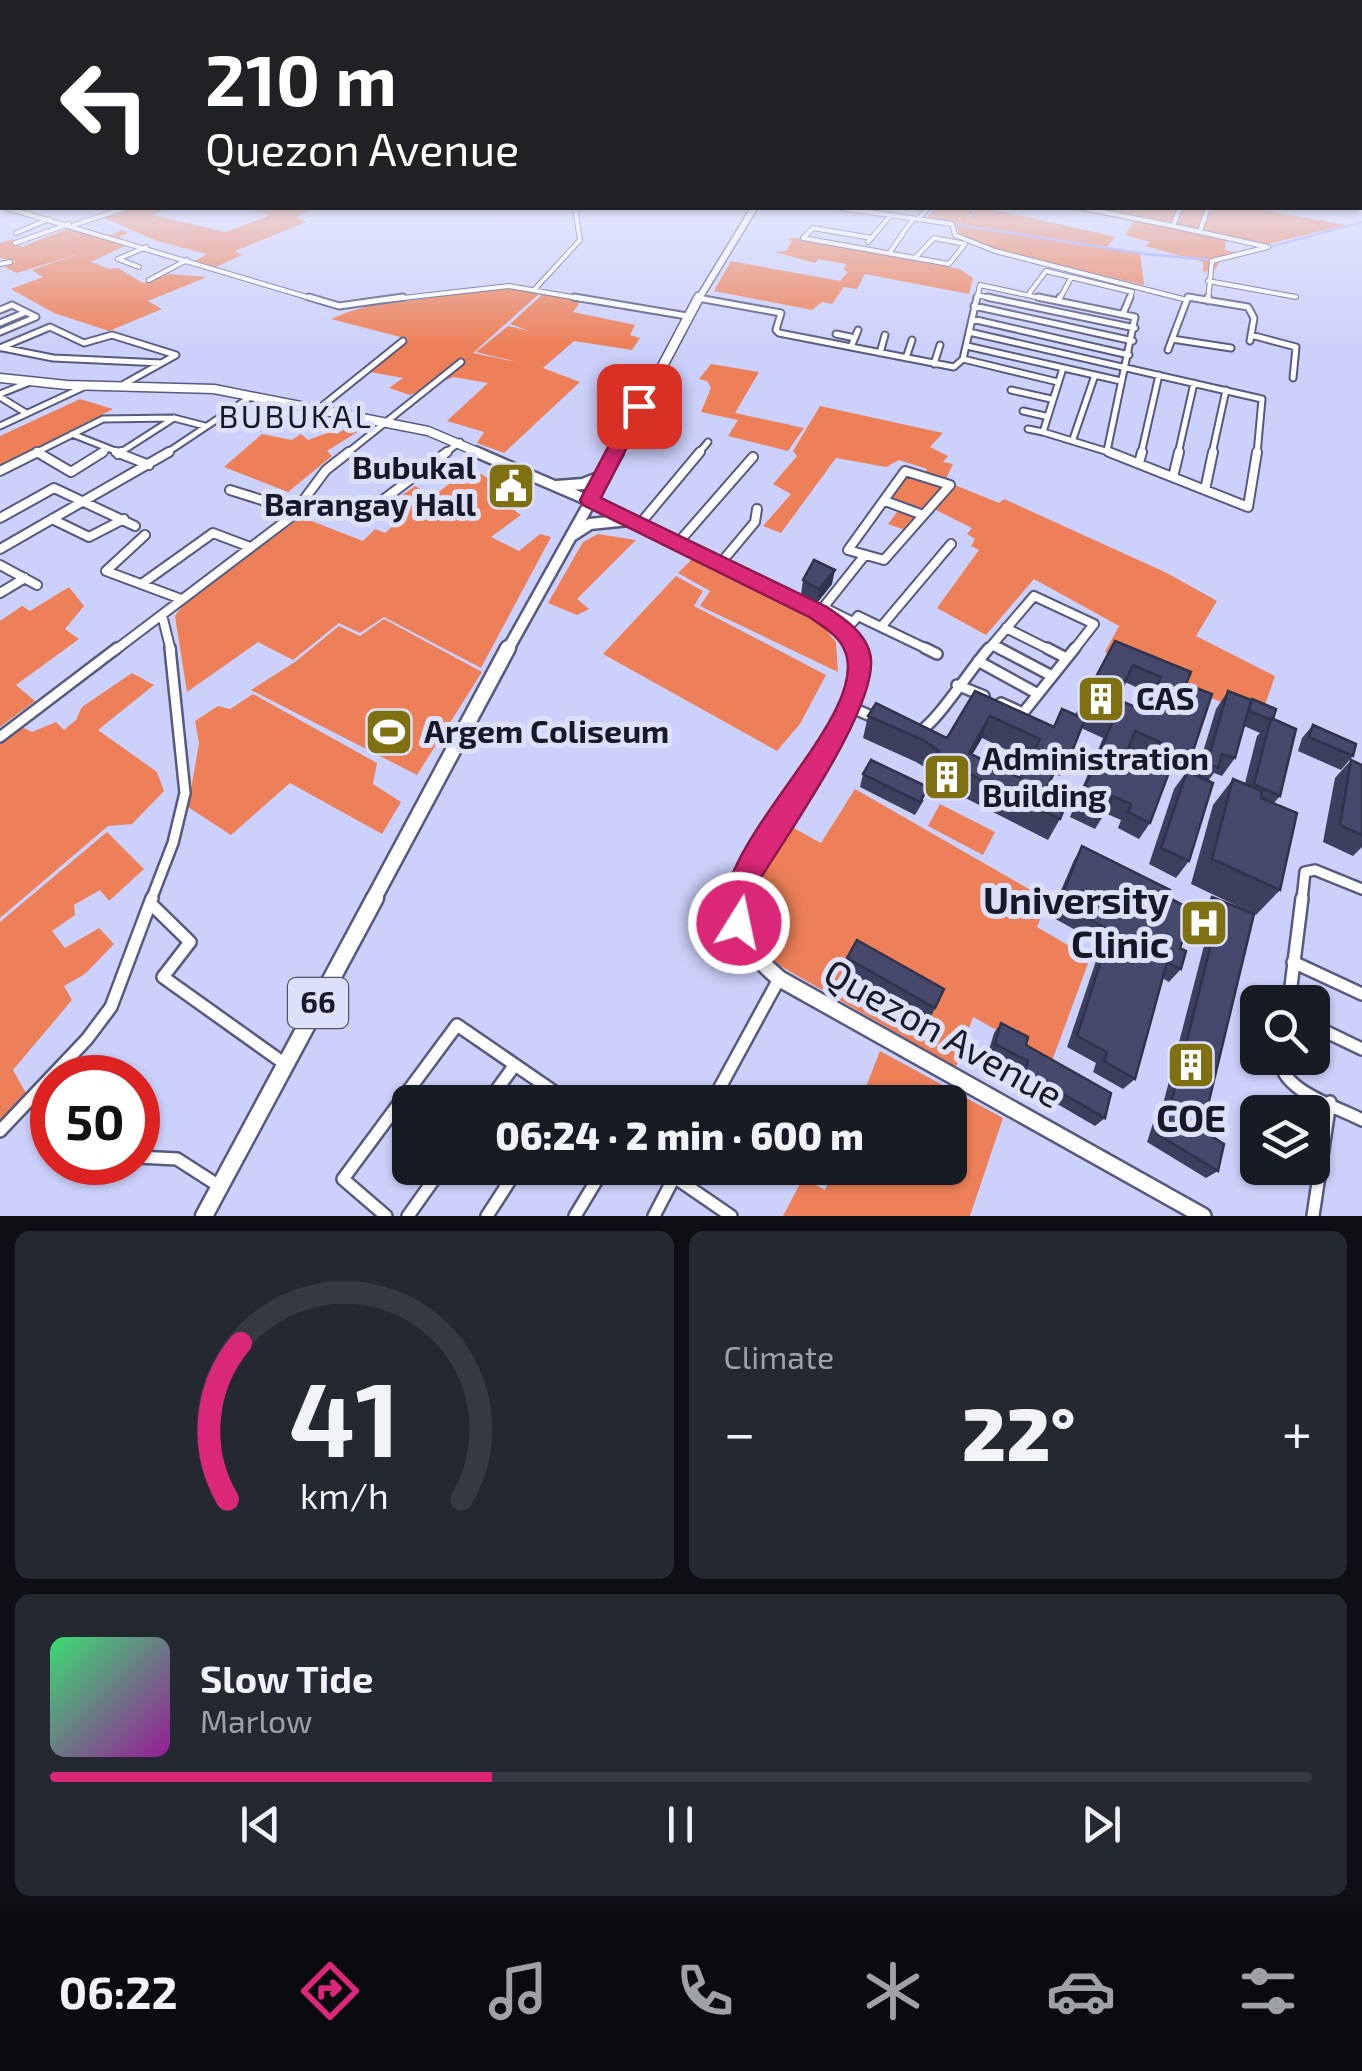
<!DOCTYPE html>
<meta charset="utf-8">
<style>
body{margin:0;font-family:"Exo 2",sans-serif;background:#242831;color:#f1f3f6;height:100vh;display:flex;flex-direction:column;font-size:38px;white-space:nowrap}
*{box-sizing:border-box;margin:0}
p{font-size:32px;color:#9ea1a6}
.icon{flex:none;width:55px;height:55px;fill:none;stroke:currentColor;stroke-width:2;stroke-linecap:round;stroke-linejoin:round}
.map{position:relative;height:1216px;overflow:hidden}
.details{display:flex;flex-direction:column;gap:15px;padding:15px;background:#0d0f14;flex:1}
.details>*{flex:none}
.top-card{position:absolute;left:0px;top:0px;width:1362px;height:210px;box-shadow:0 2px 8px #0004;background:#202124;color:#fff;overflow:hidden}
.buttons{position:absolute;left:1240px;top:985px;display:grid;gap:20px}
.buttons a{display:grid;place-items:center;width:90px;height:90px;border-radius:15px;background:#171b24;box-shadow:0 2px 8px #0004;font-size:50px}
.speed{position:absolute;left:30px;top:1055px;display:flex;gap:20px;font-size:50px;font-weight:700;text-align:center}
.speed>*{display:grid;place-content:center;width:130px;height:130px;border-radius:50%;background:#171b24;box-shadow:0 2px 8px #0004;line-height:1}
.speed .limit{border:15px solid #d22;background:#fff;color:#111}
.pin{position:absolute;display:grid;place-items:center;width:85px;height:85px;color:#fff;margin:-42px;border-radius:20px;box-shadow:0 5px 15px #0006}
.me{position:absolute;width:110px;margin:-55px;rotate:10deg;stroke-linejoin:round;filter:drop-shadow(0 0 8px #0008)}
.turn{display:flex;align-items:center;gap:35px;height:210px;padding:0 40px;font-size:45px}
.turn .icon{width:130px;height:130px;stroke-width:2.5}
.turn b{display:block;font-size:70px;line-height:85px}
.big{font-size:75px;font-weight:800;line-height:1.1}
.details .card{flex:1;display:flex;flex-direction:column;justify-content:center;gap:15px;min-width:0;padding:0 35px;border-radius:15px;background:#242831}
.details .dial{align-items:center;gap:0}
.dial svg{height:260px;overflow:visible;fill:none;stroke:#363941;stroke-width:7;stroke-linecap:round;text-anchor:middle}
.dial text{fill:#f1f3f6;stroke:none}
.song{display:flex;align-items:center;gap:30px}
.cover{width:120px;height:120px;border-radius:15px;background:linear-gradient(135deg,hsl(140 70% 55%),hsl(300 70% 35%))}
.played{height:10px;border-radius:5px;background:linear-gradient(90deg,#db2777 35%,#363941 35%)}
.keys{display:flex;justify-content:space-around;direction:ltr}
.heat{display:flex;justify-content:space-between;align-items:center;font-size:55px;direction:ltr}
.details .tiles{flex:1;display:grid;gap:15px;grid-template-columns:1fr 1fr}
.card:last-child{grid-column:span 2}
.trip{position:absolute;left:392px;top:1085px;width:575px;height:100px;border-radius:15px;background:#171b24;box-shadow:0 2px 8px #0004;font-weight:800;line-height:100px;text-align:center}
.tabs{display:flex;height:160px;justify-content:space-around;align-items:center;background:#090b0e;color:#9ea1a6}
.tabs .icon{width:70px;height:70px}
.tabs .selected{color:#db2777}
.tabs b{font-size:45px;color:#f1f3f6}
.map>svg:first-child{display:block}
</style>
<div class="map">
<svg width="1362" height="1216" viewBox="0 0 1362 1216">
<rect width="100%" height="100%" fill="#ccd1fb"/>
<path fill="#ed8058" d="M131 208H169L152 215 226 232 271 215 246 208H314L297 217 306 222 235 251 242 255 216 267 195 261 207 254 157 241 102 217Z
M936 208H975L963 227 977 208H986L1116 237 1106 247 1140 253 1144 285 996 250 959 234 956 224 926 218Z
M1063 208H1251L1346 225 1268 244 1226 237 1225 250 1242 253 1222 257 1216 269 1203 272V262L1145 246 1150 242 1125 235 1134 221Z
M72 227 104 237 123 230 128 233 116 239 129 244 91 262 109 269 118 268 143 283 169 274 207 277 148 301 162 309 109 331 54 313 11 289 43 277 32 270 84 252 17 273 5 267 16 261 0 258V243L13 239 21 247Z
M796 238 960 269 973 278 969 294 865 274 857 289 844 287 832 304 822 302 812 310 714 291 731 261 840 281 848 272 844 270 846 264 818 259 815 263 775 252 786 251 792 241 788 239Z
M509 289 540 293 473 353 521 363 476 352 508 326 530 331 510 324 545 292 582 300 573 312 635 325 630 335 640 338 632 350 574 341 543 368 580 382 504 453 477 443 484 432 447 421 488 383 453 377 410 395 389 388 403 378 370 372 408 339 331 319C371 299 463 290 509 289Z
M711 364 759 372 735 413 804 428 788 451 728 436 738 420 701 412 711 388 707 381 699 379Z
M80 399 113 409 0 466V436Z
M820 406 943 433 930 447 948 456 943 462 953 464 945 481 999 503 1004 499 1167 573 1217 601 1196 636 1275 676 1260 719 1105 652 1119 626 1034 579 986 635 937 608 979 550 971 546 975 539 967 534 972 528 934 509 905 530 888 524 903 504 890 498 904 474 923 479 927 469 899 460 886 467 836 458 781 533 763 526 791 494 773 484 797 456 793 451Z
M350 426 359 431 327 451 332 456 288 492 224 467 262 434 292 440 301 434 308 440 330 432 337 434Z
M471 468 493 481 508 472 526 482 502 502 521 515 491 537 519 551 540 534 551 537 481 668 384 617 360 633 339 623 293 660 258 642 187 692 175 616 183 605 301 517 363 541 375 529 385 533 396 523 379 512 415 486 433 496Z
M598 534 636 540 577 599 589 609 577 615 548 603 583 542Z
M693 558 821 624 836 642 838 672 700 606 710 591 678 573Z
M676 576 703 591 694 606 826 675 800 724 777 751 603 654Z
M69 587 84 606 65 629 79 639 16 685 35 701 0 727V621L22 606 30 611Z
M384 619 482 672 417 775 251 690 295 662 339 626 360 636Z
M132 673 154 685 98 730 157 772 164 791 132 824 108 826 0 918V743L20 726 32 732 56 722 64 730 76 720 82 707Z
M253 694 377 763 373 784 401 802 382 834 290 783 231 835 188 807 199 743 195 721 218 706 230 709Z
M855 789 1048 900 1037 927 1090 958 1052 1061 973 1017 956 1067 770 960 750 922V899L761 871 790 826 821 843Z
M940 804 995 832 983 855 928 826Z
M107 832 144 869 109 901 100 890 74 905 75 915 52 931 65 948 99 928 114 944 85 974 64 986 72 1000 13 1070 27 1095 0 1120V922Z
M880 1051 1003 1118 970 1216H783L803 1178 825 1190 834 1168H950V1102H860Z"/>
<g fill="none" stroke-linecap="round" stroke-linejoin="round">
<path stroke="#9ca2f5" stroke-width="2.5" d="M0 208 18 213
M953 224 1146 254 1213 260
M1269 247 1362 222
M299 297 335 307
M342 308 443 295"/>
<g stroke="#575a7e" stroke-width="6">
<path id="street-far4" d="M7 208 317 300
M841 208 952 224 955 235 995 251 1187 300
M1083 208 1173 226 1180 208
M918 219 928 208
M74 225 126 208
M1173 226 1268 247
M1200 231 1208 208
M16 233 49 219
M803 238 915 258
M803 238 813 228 872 238
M934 238 965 244 949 264 915 258Z
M868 242 891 215
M15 243 69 224
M890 252 913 219
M0 264 10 262
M139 267 118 259 146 247
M149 280 187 260
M1208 281 1296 297
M534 290 580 240 575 208
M977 295 999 300
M1028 295 1046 271 1132 292 1129 300
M1188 297 1203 300
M698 298 706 300
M385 300 509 286 589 300
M977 300 980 285 1050 300
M1059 300 1071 278
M1208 300 1212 261 1268 247"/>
</g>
<g stroke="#575a7e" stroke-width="9">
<path id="street-far3" d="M309 297 339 306 403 297
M574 297 687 316
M987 297 1135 328
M1038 297 1135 317 1107 451
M1188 297 1248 307 1254 318 1250 341
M1208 297V301
M698 298 781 313 776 330 779 333 954 367 963 359 977 297
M1058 301 1060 297
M974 306 1133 341
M0 310 12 305 36 317 0 332
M1123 314 1130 297
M972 319 1129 355
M0 323 26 312
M969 332 1262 399 1257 454
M836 334 855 338
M1251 335 1296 347 1293 378
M1172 339 1231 348
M967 346 1121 381
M851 347 858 330
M0 348 50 327 84 343 112 335 176 355
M3 348 53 358 162 363
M1168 350 1188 297
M880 353 885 335
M906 358 912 340
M963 359 1058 382
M934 364 940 345
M1063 368 1043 432 1115 454
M124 384 176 355
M1011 390 1051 399
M0 394 30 382
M0 397 26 413
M316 411 403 341
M1023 411 1045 416
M0 426 88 385
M1028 429 1043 432
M72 434 123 454
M1073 439 1095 375
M37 452 41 454
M33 454 103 419 174 418 205 426
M99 454 106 450
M118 454 174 418
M165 454 252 396
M346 454 461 362
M444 454 460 442
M698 454 708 442
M1141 454 1159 375
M1178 454 1194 383
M1212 454 1226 390"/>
</g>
<g stroke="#575a7e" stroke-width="12">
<path id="street-far2" d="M37 452 71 472 103 452
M116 452 149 465
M1109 452 1248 507 1257 452
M118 454 121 452
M1139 463 1142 452
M0 471 38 452
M905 471 950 485 884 560 848 550Z
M1173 477 1179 452
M230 490 262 500 291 517
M1205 490 1213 452
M885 501 923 515
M360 517 447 452
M0 518 54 488 135 526
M52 519 89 537 124 519
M639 525 700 452
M145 535 106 571 181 599
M677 544 753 457
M0 549 169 452
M720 564 755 522 757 509
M0 565 37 585
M143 583 213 533 250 547
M0 593 25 578
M823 607 853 622 858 616 931 651
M822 609 865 555
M162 615 171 651
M881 627 951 544
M1006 628 1052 651
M992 645 1003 651
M114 651 291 517 326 470 349 452
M987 651 1034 596 1094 624 1073 651"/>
</g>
<g stroke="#575a7e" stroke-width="14">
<path id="street-far1" d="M925 648 937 654
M999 648 1052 676
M1047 648 1066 658
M978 661 1038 694
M957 685 984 696
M1001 703 1023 713 1075 648
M850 707 878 719
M920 731C937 722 972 667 989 648
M0 737 117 648
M151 900 173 843 185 793 170 648
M1302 900 1305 872 1315 870 1362 889"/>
</g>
<g stroke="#575a7e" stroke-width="16">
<path id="street" d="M150 903 190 942 163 977 285 1064
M1293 962 1362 994
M1289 1002 1302 898
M1312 1025 1362 1049
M1281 1058C1278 1090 1338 1107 1362 1120
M488 1102 514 1066
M712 1102 779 979
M0 1131 87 1039 111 1007 152 898
M138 1157 177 1159 219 1186
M661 1168 731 1216
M386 1216 343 1179 457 1025 569 1102
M408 1216 442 1168
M487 1216 518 1168
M575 1216 604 1168
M654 1216 679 1168
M1313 1216 1330 1102"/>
</g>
<g stroke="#575a7e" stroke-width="11">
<path id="secondary-far3" d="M0 378 67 385 214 389 428 431 482 454"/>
</g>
<g stroke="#575a7e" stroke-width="14">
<path id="secondary-far2" d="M476 452 590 501 828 619 850 637 858 651"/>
</g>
<g stroke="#575a7e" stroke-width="16">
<path id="secondary-far1" d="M740 900C747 880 755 861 765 843 794 793 873 707 857 648"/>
</g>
<g stroke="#575a7e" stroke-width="20">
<path id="secondary" d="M741 898C736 935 752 956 780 979L1203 1216"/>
</g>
<g stroke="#575a7e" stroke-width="9">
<path id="primary-far4" d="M698 300 754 208"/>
</g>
<g stroke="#575a7e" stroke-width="12">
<path id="primary-far3" d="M616 454 699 297"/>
</g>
<g stroke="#575a7e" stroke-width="15">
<path id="primary-far2" d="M557 486 583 484 606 475
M573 535 590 524 629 520
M507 651 618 452"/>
</g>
<g stroke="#575a7e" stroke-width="19">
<path id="primary-far1" d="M373 900 508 648"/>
</g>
<g stroke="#575a7e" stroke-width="21">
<path id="primary" d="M204 1216 375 898"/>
</g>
<use href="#street-far4" stroke="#fff" stroke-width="4"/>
<use href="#street-far3" stroke="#fff" stroke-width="5"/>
<use href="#street-far2" stroke="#fff" stroke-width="8"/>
<use href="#street-far1" stroke="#fff" stroke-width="9"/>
<use href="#street" stroke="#fff" stroke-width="11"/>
<use href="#secondary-far3" stroke="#fff" stroke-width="8"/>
<use href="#secondary-far2" stroke="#fff" stroke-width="9"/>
<use href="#secondary-far1" stroke="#fff" stroke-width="11"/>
<use href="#secondary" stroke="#fff" stroke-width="15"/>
<use href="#primary-far4" stroke="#fff" stroke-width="6"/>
<use href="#primary-far3" stroke="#fff" stroke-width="9"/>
<use href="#primary-far2" stroke="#fff" stroke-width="10"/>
<use href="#primary-far1" stroke="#fff" stroke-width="14"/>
<use href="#primary" stroke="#fff" stroke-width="16"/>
</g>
<path fill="#3c3f5d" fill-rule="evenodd" d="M803 580 832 584 817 603 801 594Z
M1115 641 1186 684 1191 757 1179 774 1170 770 1150 823 1139 839 1118 828 1121 820 1105 813 1095 829 1070 817 1103 738 1081 728 1071 754 1060 776 1054 773 1044 793 1060 819 1048 840 928 779 931 771 916 762 863 738 868 716 947 738 975 691 1053 727 1075 715ZM1125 682 1151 694 1144 711 1117 699ZM982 738 1029 761 1020 778 972 755ZM1128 749 1150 759 1143 773 1132 768 1124 760Z
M1228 691 1273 719 1280 796 1274 803 1280 890 1256 915 1191 884 1213 805 1233 779 1245 783 1257 736 1260 733 1244 726 1235 758 1222 776 1214 773 1208 781 1189 861 1176 878 1149 864 1174 789 1187 771 1196 775 1216 709Z
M1313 725 1353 756 1341 770 1298 751 1302 738Z
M1351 760 1362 765V847L1353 856 1323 842 1335 778Z
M863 774 924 800 915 815 860 787Z
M1082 846 1168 897 1180 948 1181 969 1169 982 1162 978 1135 1079 1123 1089 1093 1072 1096 1063 1067 1047 1096 961 1105 948 1128 960V959L1050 916 1074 860Z
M1212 897 1254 914 1202 1130 1218 1171 1206 1178 1147 1142 1155 1117 1161 1112 1206 938 1195 932 1203 907Z
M847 958 935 1008 930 1019 844 970Z
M1001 1023 1026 1045 1105 1118 1095 1126 1018 1081 1021 1071 988 1053 994 1033Z"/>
<path fill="#31334c" d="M835 570 832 584 817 603 819 589Z
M990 716 982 738 960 775 969 753Z"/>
<path fill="#46496c" stroke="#31334c" stroke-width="2.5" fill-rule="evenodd" d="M814 560 835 570 819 589 803 580Z
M1115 641 1191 672 1186 684 1212 694 1191 757 1177 751 1150 823 1128 812 1131 804 1112 796 1105 814 1079 801 1113 721 1080 707ZM1133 665 1161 677 1146 712 1117 699ZM1135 731 1160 742 1146 774 1132 768 1134 764 1124 760Z
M975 691 1054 727 1062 709 1085 719 1071 754 1065 751 1044 793 1066 804 1060 819 936 757 939 751 923 740 868 716 876 703 947 738ZM990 716 1040 739 1020 778 969 753Z
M1228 691 1251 700 1235 758 1222 754 1218 768 1207 763Z
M1252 699 1276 709 1273 719 1271 718V720L1249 711Z
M1271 718 1296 729 1280 796 1254 784Z
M1313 725 1356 744 1353 756 1309 737Z
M871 760 928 787 920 802 863 774Z
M1351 760 1362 765V835L1340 825Z
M1187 771 1213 783 1189 861 1161 848Z
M1233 779 1262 791 1261 798 1297 813 1280 890 1212 859Z
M1082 846 1170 890 1168 897 1192 910 1180 948 1186 951 1181 969 1167 962 1135 1079 1104 1061 1107 1052 1077 1036 1105 948 1133 963 1139 946 1059 903Z
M1212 897 1254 914 1202 1130 1224 1144 1218 1171 1157 1134 1165 1109 1169 1112 1215 928 1204 922Z
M857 940 944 989 935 1008 847 958Z
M1001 1023 1028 1037 1026 1045 1111 1093 1105 1118 1025 1072 1028 1061 995 1044Z"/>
<linearGradient id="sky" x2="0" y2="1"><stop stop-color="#89aded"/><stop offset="0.51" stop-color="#e8eafd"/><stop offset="1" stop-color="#e8eafd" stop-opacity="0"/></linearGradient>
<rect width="1362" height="347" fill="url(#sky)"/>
<path fill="#db2777" stroke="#8e194d" stroke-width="2.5" d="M639 401 648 406 601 498 827 607C844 619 862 630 869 650 887 694 788 833 762 876 756 895 757 916 750 933L739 938 728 933C694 855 877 717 844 649 838 635 823 627 811 618L583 505 580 500 630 406Z"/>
<defs>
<g id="civic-square" transform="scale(2.5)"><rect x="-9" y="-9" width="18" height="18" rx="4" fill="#7f7111" stroke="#dde0f9"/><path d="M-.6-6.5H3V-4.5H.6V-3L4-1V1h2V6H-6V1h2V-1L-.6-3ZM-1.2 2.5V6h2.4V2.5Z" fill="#fff"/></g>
<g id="building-square" transform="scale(2.5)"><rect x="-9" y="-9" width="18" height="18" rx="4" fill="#7f7111" stroke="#dde0f9"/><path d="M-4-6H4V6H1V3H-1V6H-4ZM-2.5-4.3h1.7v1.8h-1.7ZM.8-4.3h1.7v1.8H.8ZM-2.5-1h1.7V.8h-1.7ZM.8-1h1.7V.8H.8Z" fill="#fff"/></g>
<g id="stadium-square" transform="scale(2.5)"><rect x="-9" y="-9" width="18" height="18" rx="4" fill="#7f7111" stroke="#dde0f9"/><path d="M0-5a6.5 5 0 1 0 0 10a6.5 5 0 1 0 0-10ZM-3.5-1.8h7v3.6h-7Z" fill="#fff"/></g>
<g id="hospital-square" transform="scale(2.5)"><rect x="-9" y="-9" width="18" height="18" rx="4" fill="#7f7111" stroke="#dde0f9"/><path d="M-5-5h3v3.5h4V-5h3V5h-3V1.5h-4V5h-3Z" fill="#fff"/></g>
</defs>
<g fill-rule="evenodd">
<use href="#civic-square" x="511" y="486"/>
<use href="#building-square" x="1101" y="699"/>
<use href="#stadium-square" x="389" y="732"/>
<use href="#building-square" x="947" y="777"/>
<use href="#hospital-square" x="1204" y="923"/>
<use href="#building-square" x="1191" y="1065"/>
</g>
<g text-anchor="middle" stroke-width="10" stroke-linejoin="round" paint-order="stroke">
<rect fill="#dde0f9" stroke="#535567" stroke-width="2.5" x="288" y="978" width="60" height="50" rx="8"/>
<g font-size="30" font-weight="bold" fill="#181928">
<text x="318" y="1013">66</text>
</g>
<g font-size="32" letter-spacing="2.5" fill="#181928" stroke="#dde0f9">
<text x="296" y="428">BUBUKAL</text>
</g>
<g font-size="32" font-weight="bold" fill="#181928" stroke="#dde0f9" text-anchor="start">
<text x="476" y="479" text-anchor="end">Bubukal<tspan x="476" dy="37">Barangay Hall</tspan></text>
<text x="1136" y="710">CAS</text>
<text x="424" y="743">Argem Coliseum</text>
<text x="982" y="770">Administration<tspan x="982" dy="37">Building</tspan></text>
</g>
<g font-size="38" font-weight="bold" fill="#181928" stroke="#dde0f9" text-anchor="end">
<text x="1169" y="914">University<tspan x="1169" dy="44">Clinic</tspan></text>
<text x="1191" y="1132" text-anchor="middle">COE</text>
</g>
<g font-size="38" fill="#181928" stroke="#dde0f9">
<text transform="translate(943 1034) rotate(29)" y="13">Quezon Avenue</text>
</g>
</g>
</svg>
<div class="buttons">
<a><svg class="icon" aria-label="search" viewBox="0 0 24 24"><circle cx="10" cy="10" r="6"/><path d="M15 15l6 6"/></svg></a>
<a><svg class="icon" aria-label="layers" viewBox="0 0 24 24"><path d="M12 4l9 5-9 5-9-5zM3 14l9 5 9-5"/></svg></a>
</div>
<div class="speed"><div class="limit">50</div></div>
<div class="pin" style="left:639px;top:406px;background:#d93025"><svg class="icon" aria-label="arrive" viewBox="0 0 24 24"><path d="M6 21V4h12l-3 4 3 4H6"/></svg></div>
<svg class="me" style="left:739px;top:923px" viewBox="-20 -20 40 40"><circle r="17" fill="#db2777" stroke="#fff" stroke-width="3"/><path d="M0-11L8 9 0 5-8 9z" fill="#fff"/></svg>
<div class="trip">06:24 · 2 min · 600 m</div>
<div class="top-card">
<div class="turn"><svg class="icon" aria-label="left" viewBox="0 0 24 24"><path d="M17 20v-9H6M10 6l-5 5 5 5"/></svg><div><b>210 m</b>Quezon Avenue</div></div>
</div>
</div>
<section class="details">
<div class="tiles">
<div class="card dial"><svg viewBox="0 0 100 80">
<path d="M14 69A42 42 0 1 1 86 69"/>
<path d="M14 69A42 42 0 0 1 18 21" stroke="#db2777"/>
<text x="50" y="56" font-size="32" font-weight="700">41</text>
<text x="50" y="72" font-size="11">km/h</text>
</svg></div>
<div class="card"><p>Climate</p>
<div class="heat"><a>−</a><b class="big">22°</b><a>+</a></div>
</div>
<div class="card">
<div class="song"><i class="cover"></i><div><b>Slow Tide</b><p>Marlow</p></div></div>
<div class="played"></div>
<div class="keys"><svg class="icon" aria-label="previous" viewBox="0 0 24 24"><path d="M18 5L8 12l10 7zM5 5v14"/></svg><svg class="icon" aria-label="pause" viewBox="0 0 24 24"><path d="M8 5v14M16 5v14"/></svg><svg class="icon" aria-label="next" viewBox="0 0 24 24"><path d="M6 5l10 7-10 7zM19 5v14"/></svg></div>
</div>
</div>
</section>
<nav class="tabs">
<b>06:22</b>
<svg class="icon selected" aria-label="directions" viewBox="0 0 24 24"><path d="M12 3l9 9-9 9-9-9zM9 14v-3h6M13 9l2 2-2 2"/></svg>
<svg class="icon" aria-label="music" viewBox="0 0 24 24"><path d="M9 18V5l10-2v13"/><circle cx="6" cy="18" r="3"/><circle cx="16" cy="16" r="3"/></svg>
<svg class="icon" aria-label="phone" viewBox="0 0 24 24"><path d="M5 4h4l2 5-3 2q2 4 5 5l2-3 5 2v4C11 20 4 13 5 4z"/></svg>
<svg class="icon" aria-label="climate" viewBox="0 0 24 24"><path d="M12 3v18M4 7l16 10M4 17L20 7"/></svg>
<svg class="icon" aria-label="car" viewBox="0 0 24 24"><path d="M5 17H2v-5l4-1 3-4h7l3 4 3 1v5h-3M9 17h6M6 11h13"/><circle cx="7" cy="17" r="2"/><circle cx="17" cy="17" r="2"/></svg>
<svg class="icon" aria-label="filters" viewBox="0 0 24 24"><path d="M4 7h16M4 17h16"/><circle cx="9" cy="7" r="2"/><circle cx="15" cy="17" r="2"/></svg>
</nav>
